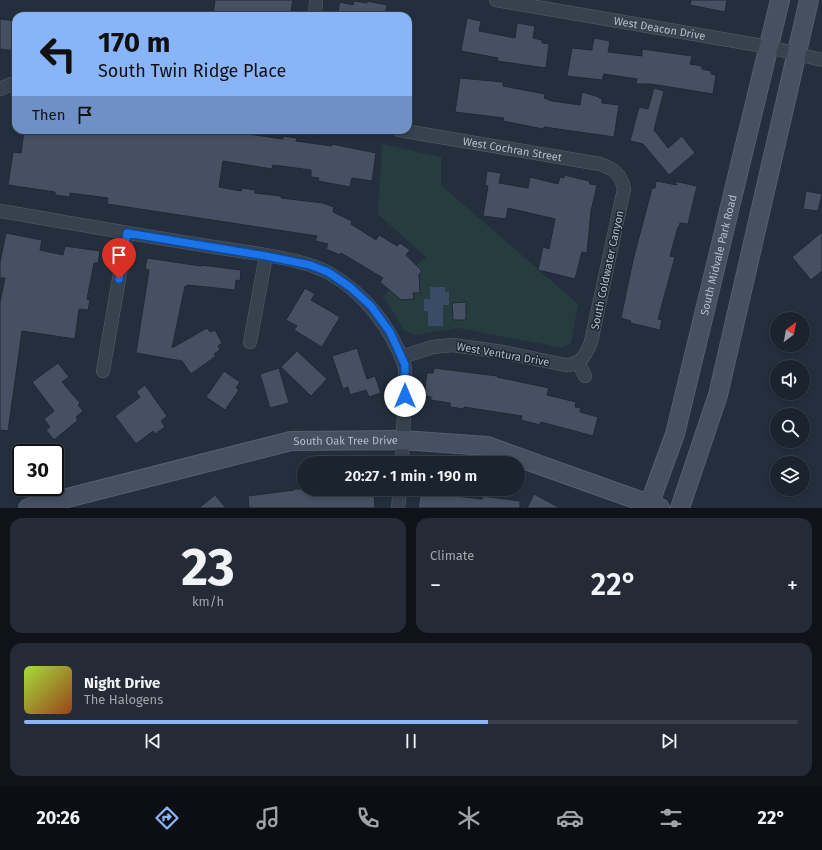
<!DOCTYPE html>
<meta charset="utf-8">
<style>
body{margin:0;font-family:"Fira Sans",sans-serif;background:#242b36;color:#f1f3f6;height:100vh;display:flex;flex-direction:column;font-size:15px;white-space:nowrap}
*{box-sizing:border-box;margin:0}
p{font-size:13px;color:#a0a4aa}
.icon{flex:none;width:22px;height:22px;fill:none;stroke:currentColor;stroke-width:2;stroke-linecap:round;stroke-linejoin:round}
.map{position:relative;height:508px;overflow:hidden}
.drawer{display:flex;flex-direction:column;gap:10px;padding:10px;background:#0f1319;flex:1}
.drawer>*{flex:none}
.banner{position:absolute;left:12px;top:12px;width:400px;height:122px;border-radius:12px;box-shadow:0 2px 6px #0003,0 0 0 1px #39404a;background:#8ab4f8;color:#111;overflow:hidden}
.needle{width:26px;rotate:32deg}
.fabs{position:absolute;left:770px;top:312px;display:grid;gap:8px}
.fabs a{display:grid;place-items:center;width:40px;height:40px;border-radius:50%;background:#1b232e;box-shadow:0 2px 6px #0003,0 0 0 1px #39404a;font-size:20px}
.speed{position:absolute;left:12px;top:444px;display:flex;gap:8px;font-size:20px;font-weight:700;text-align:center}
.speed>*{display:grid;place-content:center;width:52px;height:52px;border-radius:50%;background:#1b232e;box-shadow:0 2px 6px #0003,0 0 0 1px #39404a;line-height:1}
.speed .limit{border:2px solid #111;border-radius:6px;background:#fff;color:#111}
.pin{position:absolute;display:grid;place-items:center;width:34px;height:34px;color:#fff;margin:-41px -17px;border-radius:50% 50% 50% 0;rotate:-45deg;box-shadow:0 0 4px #0007}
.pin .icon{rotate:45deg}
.me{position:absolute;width:44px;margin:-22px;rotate:0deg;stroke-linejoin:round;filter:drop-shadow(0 0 3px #0008)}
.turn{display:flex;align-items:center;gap:14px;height:84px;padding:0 20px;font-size:18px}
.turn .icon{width:52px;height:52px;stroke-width:2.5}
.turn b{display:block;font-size:28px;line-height:34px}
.then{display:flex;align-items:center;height:38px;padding:0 20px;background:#0003;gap:8px;font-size:15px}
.big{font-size:30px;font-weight:600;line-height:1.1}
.drawer .card{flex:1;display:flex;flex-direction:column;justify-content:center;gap:6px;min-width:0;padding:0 14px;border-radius:12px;background:#242b36}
.drawer .dial{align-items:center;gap:0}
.dial b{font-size:52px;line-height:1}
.song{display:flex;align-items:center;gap:12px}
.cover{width:48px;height:48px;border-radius:6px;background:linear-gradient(135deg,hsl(80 70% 55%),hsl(20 70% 35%))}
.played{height:4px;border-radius:2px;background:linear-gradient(90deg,#8ab4f8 60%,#39404a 60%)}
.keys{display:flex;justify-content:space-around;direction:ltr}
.heat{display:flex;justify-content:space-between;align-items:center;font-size:22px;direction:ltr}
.drawer .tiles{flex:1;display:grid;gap:10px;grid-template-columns:1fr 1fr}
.card:last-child{grid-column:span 2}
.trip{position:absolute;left:297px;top:456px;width:228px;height:40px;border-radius:20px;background:#1b232e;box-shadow:0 2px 6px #0003,0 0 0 1px #39404a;font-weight:600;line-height:40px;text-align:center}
.tab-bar{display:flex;height:64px;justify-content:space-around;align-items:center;background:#0b0e12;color:#a0a4aa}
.tab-bar .icon{width:28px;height:28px}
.tab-bar .on{color:#8ab4f8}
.tab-bar b{font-size:18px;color:#f1f3f6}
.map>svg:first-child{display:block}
</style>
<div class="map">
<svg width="822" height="508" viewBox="0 0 822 508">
<rect width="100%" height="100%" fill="#242f3e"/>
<path fill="#263c3f" d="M382 144 441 157V185L578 304 571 343 563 348 458 328 415 335 404 330 383 296 426 257 378 214Z"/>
<path fill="#394c67" d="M430 287H445V292H449V305H443V326H428V311H424V299H430Z"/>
<path fill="#455162" stroke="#1f2835" d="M215 0H293L290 16H227L213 14Z
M691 0H727L725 12 690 5Z
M354 1 367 3V1L387 5 385 16H337L340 2 353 5Z
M467 18 481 21 479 31 515 38 517 23 535 26 533 38 542 40V43L549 44 546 68 497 61 498 58 461 51Z
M0 19 16 21V51L0 49Z
M594 38 610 41 608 52 642 56V49L692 56 690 64 702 66V69L711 71V74L716 75 713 94 651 84H636L637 79 604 74 602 80 567 76 572 48 592 50Z
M460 78 503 82V86L545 94 544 98 552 101 580 105 582 92 599 97V98L602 99V103L619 105 614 137 544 127 543 129 503 121 504 118 455 112Z
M654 88 664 91 654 130 668 148 682 136 695 153 669 175 643 144 630 141 639 107 648 109Z
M24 130H207L234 134 235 130H248V134L283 139V136L297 138 296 141 332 146V144L376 153 372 181 352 178 350 187 318 181 319 178 311 177V170L273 165 272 169 223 161 219 187 241 191 242 188 255 190V193L281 196V198L323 203 334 207 333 212 352 221 351 224 376 240 379 235 397 246 400 243 410 250 406 255 422 271 419 274 420 293H413L414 299 401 300 380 282 383 278 341 253 340 255 326 249 328 244 315 241 317 236 107 204 108 198 70 193V197L55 195V192L8 185 13 152 21 153Z
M487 171 501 173 499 183 528 188 530 177 558 184 560 177 564 178V175L589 181 590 184 597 185 591 211 587 253 582 252 575 279 538 270 543 247 549 249 555 219 508 208 506 219 483 216 488 186 485 185Z
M656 181 677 185 674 181 697 186 688 224 680 223 679 227H678L670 256 675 257 658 319 662 320 660 330 630 323 631 321 621 318 633 260 652 188H655Z
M806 191 822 194 818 211 803 209Z
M822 232V271L811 280 792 257Z
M6 233 42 240 40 250 63 255 65 246 100 251 98 263H94L87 299 90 300 88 310 79 309 75 339 22 331 8 431 0 430V302L5 278H0V262Z
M147 258 201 266V265L241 270 240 281 236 280 235 290 187 285V287L185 286 172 348 207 328 210 332 215 330 222 343 218 346 220 350 214 354 216 356 191 374 182 361 136 353 149 270 145 269Z
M305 288 315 294 311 300 340 317 322 347 294 330 297 326 286 320Z
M466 302V320H453L452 303Z
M357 348 367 379 375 376 381 393 369 397 366 390 350 395 348 387 343 389 332 356Z
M297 351 327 379 311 396 281 367Z
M58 363 69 377 62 382 80 403 78 405 83 411 76 417 78 420 54 440 46 430 50 427 44 419 54 411 32 382Z
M279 368 289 403 270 408 260 374Z
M434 368 497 376V377L549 388 547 395 576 402 575 407 581 408 580 412 598 417 593 436 541 422 540 425 521 420 522 416 464 407V409L450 407V403L431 400V397L424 396 427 373H433Z
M224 371 240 382 236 388 239 390 225 410 206 397Z
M145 385 167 416 161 421 165 427 155 434 153 431 136 444 115 416 140 397 136 392Z
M293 489H374L375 508H249L248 496 294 490Z
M421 489H457L456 496 482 499 483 496 520 501V508H418Z
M534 494 560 508H527Z
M215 495 226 508H199Z"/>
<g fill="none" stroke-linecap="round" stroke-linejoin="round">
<g stroke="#565f6c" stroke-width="14">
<g id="street">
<path id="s1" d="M496 0 769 47 822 60"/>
<path d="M315 16 316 0"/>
<path d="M0 89 16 82"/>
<path id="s2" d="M399 130 600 164C614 169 621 174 624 189L591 342C586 355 581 365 565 365L503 352 453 345 433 347 401 357"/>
<path d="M0 211C71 223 143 236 214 247 246 252 302 258 329 273 364 293 390 326 404 364 406 370 405 378 405 385 405 411 402 437 402 463"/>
<path d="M250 342 266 256"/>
<path d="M578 362 585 376"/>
<path d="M103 371 127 233"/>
<path d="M398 508 400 489"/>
</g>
</g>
<g stroke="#565f6c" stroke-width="20">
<g id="secondary">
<path id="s3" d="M28 508 291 441 402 440 487 446 660 508"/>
<path id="s4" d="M648 508 675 434 780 0"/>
<path d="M680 508 718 395 809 0"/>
</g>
</g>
<use href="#street" stroke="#38414e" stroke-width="13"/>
<use href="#secondary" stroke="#465061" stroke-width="18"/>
</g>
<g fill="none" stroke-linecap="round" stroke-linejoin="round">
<g stroke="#114b97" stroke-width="10">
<path id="route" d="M119 279 127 233 266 256 310 265 328 272 350 287 371 306 390 332 405 365V396"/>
</g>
<use href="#route" stroke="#1a73e8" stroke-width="7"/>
</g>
<g text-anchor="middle" stroke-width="3" stroke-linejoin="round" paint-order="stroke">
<g font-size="11" fill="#b4bcc9" stroke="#1d2633">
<text dy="4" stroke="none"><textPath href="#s1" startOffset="166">West Deacon Drive</textPath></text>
<text dy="4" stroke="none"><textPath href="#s2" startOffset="115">West Cochran Street</textPath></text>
<text dy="4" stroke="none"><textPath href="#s4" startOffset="263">South Midvale Park Road</textPath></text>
<text transform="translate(607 270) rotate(-78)" y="4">South Coldwater Canyon</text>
<text transform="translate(503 354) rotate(10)" y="4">West Ventura Drive</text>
<text dy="4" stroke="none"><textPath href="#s3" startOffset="326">South Oak Tree Drive</textPath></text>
</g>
</g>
</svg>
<div class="fabs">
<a><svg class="needle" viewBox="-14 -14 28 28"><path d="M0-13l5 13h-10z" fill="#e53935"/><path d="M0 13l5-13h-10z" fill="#a0a4aa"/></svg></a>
<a><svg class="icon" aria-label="sound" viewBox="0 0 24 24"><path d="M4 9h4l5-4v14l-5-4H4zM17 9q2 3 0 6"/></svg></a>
<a><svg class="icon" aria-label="search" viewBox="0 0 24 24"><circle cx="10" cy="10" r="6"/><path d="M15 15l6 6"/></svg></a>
<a><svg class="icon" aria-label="layers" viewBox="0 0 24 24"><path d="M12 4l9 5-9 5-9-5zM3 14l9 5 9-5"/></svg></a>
</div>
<div class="speed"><div class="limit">30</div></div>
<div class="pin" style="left:119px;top:279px;background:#d93025"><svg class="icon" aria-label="arrive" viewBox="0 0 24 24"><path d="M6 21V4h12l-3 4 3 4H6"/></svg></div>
<svg class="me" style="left:405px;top:396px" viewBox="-20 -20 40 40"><circle r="19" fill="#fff"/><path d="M0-13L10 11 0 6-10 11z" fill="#1a73e8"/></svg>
<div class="trip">20:27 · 1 min · 190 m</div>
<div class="banner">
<div class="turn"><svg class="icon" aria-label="left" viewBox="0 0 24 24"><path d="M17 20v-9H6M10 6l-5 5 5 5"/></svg><div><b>170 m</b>South Twin Ridge Place</div></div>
<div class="then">Then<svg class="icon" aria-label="arrive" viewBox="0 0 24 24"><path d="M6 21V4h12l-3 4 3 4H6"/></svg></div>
</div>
</div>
<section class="drawer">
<div class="tiles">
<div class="card dial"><b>23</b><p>km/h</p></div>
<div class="card"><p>Climate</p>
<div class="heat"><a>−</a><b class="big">22°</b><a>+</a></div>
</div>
<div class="card">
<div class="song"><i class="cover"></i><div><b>Night Drive</b><p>The Halogens</p></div></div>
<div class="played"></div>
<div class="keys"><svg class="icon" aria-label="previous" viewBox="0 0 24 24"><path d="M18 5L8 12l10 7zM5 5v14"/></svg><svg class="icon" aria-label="pause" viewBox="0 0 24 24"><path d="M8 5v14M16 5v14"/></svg><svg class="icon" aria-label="next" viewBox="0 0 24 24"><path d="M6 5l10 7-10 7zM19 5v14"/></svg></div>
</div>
</div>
</section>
<nav class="tab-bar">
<b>20:26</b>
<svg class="icon on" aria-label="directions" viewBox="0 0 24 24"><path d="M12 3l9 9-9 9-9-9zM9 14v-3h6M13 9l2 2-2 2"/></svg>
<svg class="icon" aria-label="music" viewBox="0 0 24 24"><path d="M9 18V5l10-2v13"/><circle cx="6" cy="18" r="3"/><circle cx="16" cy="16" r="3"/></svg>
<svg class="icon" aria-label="phone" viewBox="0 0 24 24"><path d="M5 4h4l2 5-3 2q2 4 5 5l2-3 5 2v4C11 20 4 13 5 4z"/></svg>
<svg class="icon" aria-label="climate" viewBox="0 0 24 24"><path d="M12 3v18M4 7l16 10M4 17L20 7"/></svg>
<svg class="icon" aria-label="car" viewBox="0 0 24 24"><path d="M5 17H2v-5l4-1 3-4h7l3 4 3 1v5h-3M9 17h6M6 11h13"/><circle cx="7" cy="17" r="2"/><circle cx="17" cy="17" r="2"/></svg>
<svg class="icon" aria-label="filters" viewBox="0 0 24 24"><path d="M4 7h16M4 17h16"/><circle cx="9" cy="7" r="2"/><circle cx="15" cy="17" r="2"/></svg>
<b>22°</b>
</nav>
